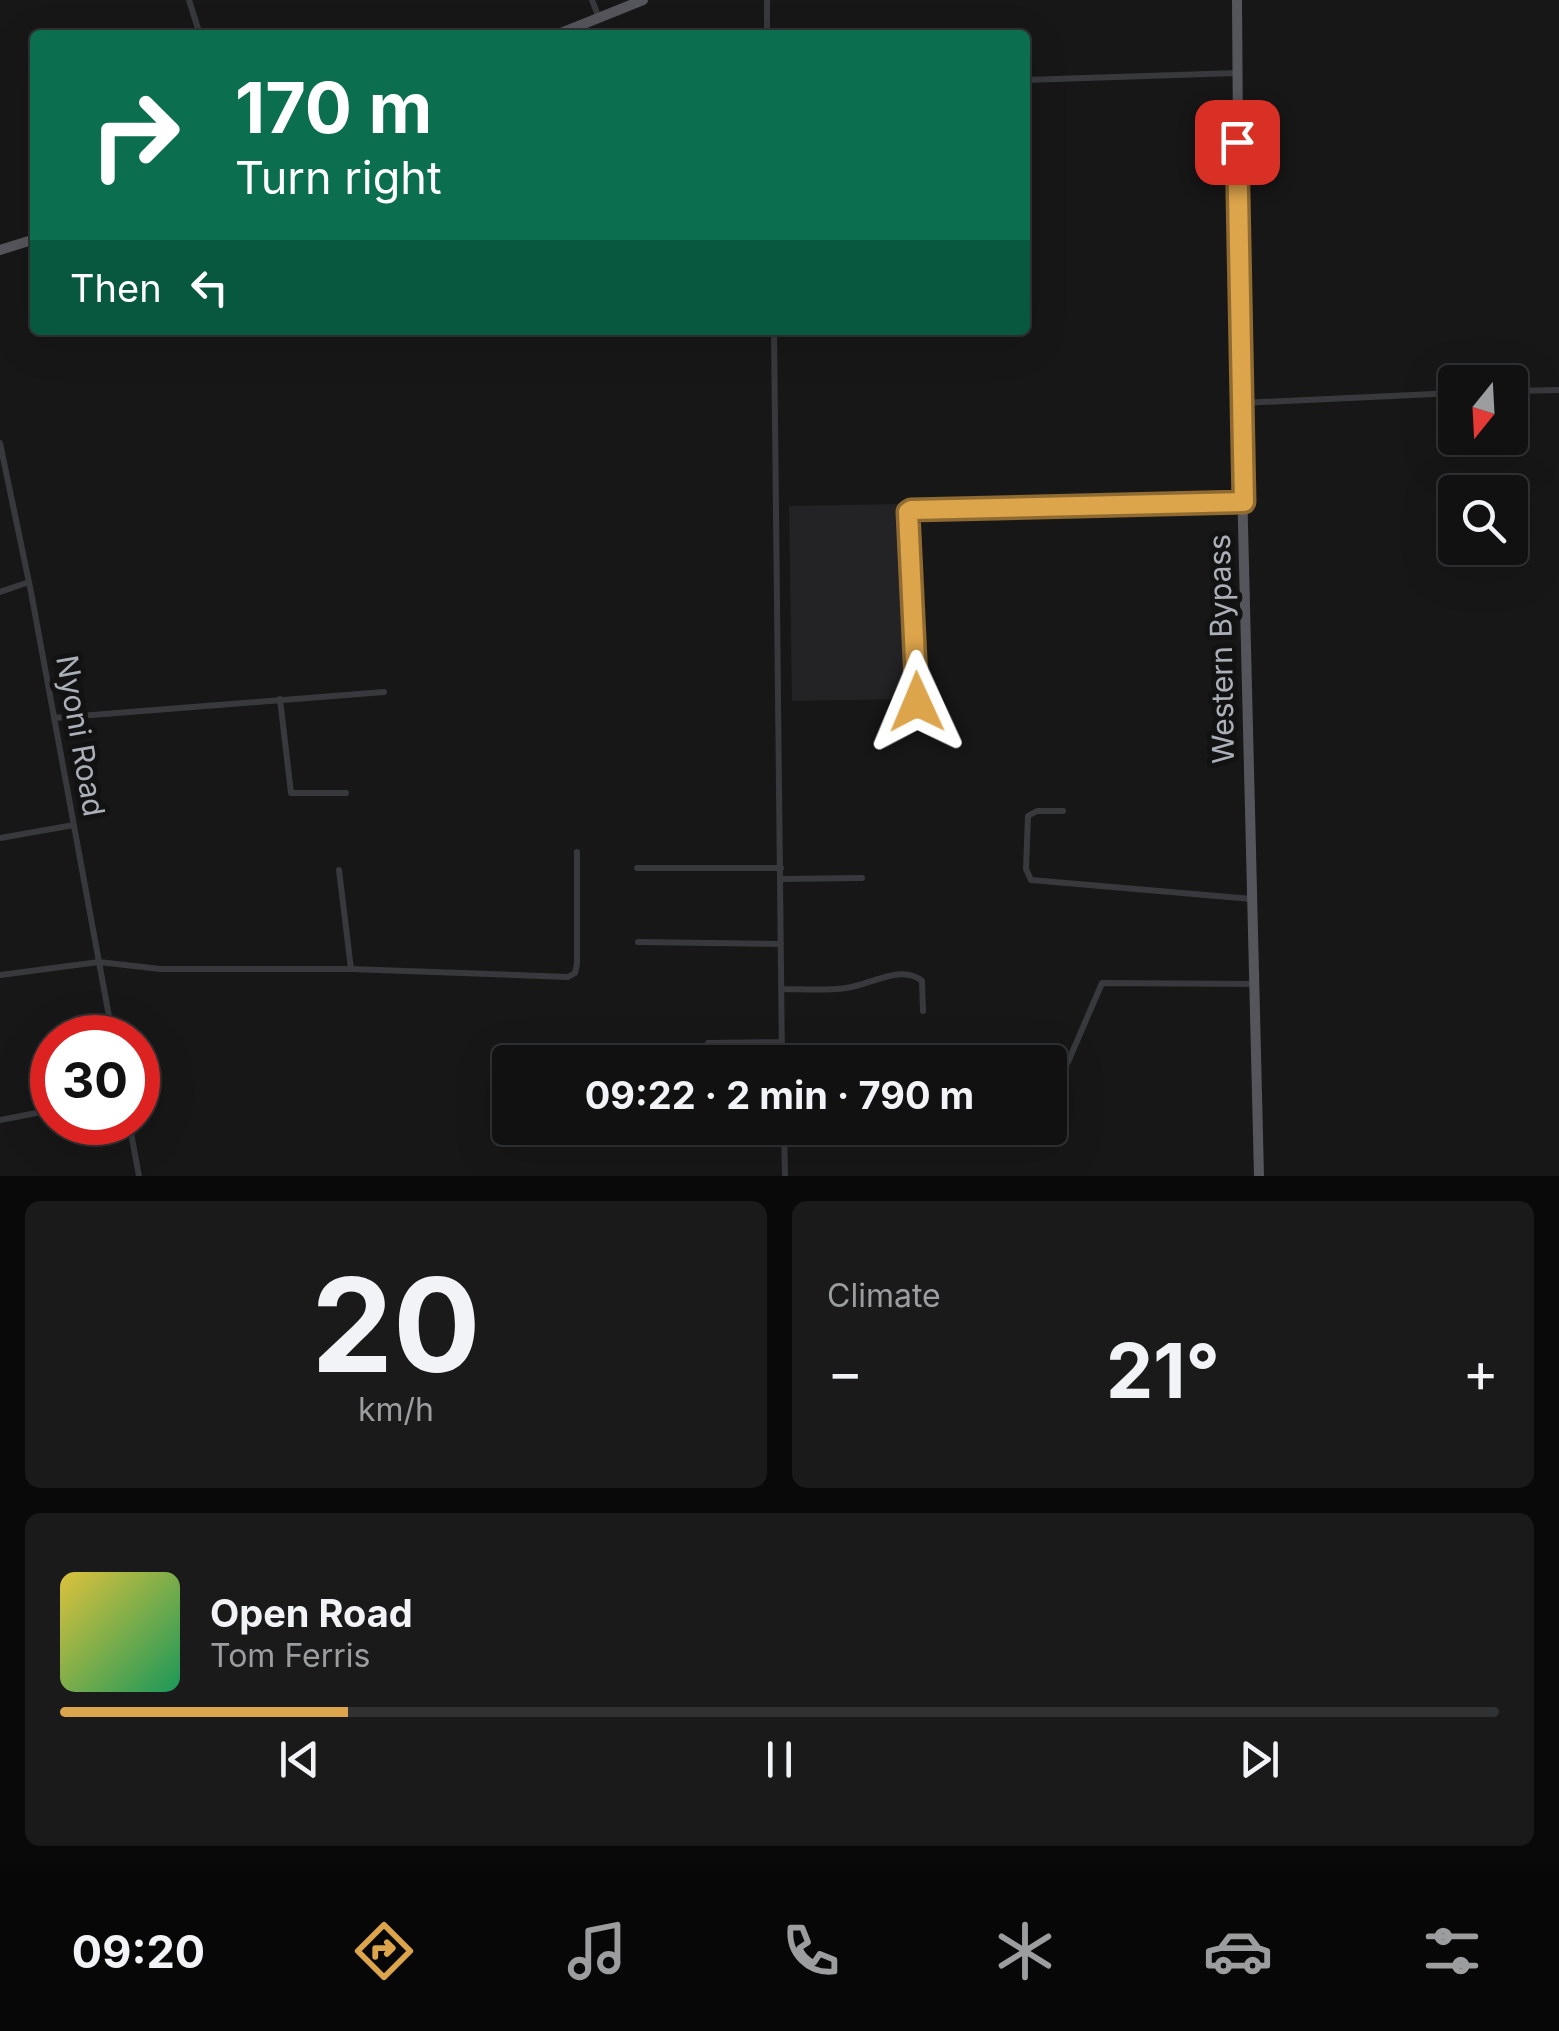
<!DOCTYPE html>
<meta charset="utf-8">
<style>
body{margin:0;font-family:Inter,sans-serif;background:#1a1a1b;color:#f1f3f6;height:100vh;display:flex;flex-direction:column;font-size:38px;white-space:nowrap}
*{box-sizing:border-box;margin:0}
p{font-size:32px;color:#9c9d9f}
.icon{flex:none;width:55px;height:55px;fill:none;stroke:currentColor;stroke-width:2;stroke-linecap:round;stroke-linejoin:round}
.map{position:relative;height:1176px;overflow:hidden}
.drawer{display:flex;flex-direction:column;gap:25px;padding:25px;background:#09090a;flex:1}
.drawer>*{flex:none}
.banner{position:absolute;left:30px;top:30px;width:1000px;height:305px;border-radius:10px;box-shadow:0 10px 40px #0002,0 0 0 2px #303132;background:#0b6e4f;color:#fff;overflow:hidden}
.needle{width:65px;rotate:198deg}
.buttons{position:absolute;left:1438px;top:365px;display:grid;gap:20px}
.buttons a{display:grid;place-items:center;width:90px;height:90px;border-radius:10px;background:#111112;box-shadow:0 10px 40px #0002,0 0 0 2px #303132;font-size:50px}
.speed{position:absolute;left:30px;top:1015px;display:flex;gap:20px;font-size:50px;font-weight:700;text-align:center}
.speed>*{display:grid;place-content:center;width:130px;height:130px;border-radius:50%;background:#111112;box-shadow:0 10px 40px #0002,0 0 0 2px #303132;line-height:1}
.speed .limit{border:15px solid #d22;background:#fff;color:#111}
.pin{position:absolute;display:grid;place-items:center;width:85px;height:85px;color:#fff;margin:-42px;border-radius:20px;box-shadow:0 5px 15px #0006}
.me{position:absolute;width:110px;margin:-55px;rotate:359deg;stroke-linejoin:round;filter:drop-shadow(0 0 8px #0008)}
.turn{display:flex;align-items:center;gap:35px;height:210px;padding:0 40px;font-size:45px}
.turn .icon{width:130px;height:130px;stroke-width:2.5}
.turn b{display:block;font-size:70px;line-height:85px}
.then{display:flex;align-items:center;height:95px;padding:0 40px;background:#0003;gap:20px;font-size:38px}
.big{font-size:75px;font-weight:700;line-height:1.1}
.drawer .card{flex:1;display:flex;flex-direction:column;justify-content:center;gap:15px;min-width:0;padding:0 35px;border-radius:15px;background:#1a1a1b}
.drawer .dial{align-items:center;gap:0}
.dial b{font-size:130px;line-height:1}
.song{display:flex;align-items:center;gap:30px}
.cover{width:120px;height:120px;border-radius:15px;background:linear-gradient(135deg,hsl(50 70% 55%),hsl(150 70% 35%))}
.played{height:10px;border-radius:5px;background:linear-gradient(90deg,#dca44b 20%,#303132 20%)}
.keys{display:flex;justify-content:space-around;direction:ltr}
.heat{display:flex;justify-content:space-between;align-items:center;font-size:55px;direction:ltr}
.drawer .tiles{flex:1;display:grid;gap:25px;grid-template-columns:1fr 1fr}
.card:last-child{grid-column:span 2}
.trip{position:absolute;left:492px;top:1045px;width:575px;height:100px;border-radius:10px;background:#111112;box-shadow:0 10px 40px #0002,0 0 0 2px #303132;font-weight:700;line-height:100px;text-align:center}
.dock{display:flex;height:160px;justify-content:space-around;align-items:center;background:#070707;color:#9c9d9f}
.dock .icon{width:70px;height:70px}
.dock .on{color:#dca44b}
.dock b{font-size:45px;color:#f1f3f6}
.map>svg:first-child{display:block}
</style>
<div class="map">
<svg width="1559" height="1176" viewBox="0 0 1559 1176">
<rect width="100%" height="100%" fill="#171718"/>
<path fill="#232325" d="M902 504 912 662 908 699 792 701 789 506Z"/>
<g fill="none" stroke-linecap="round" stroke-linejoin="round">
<path stroke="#38393d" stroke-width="6" d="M189 0 200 35
M592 0 599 18
M767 0V35
M1025 80 1237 73
M774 330 782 1062
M1510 391 1559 390
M1241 403 1455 393
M0 443 31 592 113 1038
M0 592 29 582
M280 699 291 793H346
M917 702 908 512 911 510 1243 502
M54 718 384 692
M1063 811H1037L1028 816 1026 869 1031 880 1252 899
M0 838 74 825
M637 868H781
M339 870 351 969
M781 879 862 878
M638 942 781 944
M0 975 99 962 160 969H351L568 977 575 973 577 964V852
M781 989C802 989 825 991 846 988 868 986 902 963 922 981L923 1011
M696 1062 708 1043 782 1042
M1068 1062 1102 983 1254 984
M0 1120 52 1110
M129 1122 139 1176
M784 1128 785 1176"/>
<path stroke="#55565c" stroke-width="10" d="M1237 0 1240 403 1259 1176
M556 35 643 0
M0 250 35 239"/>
</g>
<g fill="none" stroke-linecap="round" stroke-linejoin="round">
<g stroke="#8f6b31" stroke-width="25">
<path id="route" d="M917 702 908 512 911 510 1244 502 1237 142"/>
</g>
<use href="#route" stroke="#dca44b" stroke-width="18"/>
</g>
<g text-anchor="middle" stroke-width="10" stroke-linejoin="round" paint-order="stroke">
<g font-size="30" fill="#abafb7" stroke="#121213">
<text transform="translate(1222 649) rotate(-91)" y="10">Western Bypass</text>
<text transform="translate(80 736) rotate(80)" y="10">Nyoni Road</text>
</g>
</g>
</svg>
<div class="buttons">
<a><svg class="needle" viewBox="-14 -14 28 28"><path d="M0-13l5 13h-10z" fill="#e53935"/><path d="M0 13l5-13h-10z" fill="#9c9d9f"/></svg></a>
<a><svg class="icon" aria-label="search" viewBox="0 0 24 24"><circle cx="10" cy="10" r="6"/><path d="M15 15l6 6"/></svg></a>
</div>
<div class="speed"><div class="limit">30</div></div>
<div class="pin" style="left:1237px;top:142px;background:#d93025"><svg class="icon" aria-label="arrive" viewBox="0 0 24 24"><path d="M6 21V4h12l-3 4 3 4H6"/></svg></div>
<svg class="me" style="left:917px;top:702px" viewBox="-20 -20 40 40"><path d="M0-17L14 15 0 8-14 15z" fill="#dca44b" stroke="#fff" stroke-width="4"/></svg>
<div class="trip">09:22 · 2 min · 790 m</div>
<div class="banner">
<div class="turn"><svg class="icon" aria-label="right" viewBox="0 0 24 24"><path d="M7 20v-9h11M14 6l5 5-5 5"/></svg><div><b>170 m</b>Turn right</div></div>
<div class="then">Then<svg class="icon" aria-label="left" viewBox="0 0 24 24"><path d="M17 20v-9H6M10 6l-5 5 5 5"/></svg></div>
</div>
</div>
<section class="drawer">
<div class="tiles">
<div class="card dial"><b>20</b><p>km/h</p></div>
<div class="card"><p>Climate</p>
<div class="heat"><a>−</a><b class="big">21°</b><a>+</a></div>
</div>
<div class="card">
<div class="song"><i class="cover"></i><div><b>Open Road</b><p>Tom Ferris</p></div></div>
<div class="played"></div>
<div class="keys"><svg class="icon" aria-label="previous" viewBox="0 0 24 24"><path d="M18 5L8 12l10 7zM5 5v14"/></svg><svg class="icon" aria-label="pause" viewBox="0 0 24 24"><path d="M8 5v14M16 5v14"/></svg><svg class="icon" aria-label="next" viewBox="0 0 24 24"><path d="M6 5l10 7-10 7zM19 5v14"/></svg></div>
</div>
</div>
</section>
<nav class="dock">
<b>09:20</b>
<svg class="icon on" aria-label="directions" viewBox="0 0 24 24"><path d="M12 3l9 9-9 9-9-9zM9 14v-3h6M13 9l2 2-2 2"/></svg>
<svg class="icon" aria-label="music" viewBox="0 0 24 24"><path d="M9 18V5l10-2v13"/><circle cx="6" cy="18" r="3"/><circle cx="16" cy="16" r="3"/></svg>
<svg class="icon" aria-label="phone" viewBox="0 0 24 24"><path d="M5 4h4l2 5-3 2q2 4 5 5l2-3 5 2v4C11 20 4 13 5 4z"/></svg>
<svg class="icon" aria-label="climate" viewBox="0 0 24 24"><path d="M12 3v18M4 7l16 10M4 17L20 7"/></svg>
<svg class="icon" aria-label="car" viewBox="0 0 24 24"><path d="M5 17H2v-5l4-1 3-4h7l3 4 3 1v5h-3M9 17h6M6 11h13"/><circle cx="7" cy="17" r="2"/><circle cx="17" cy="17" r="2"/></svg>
<svg class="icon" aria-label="filters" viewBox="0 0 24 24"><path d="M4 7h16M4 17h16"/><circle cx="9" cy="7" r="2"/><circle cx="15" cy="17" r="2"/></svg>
</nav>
